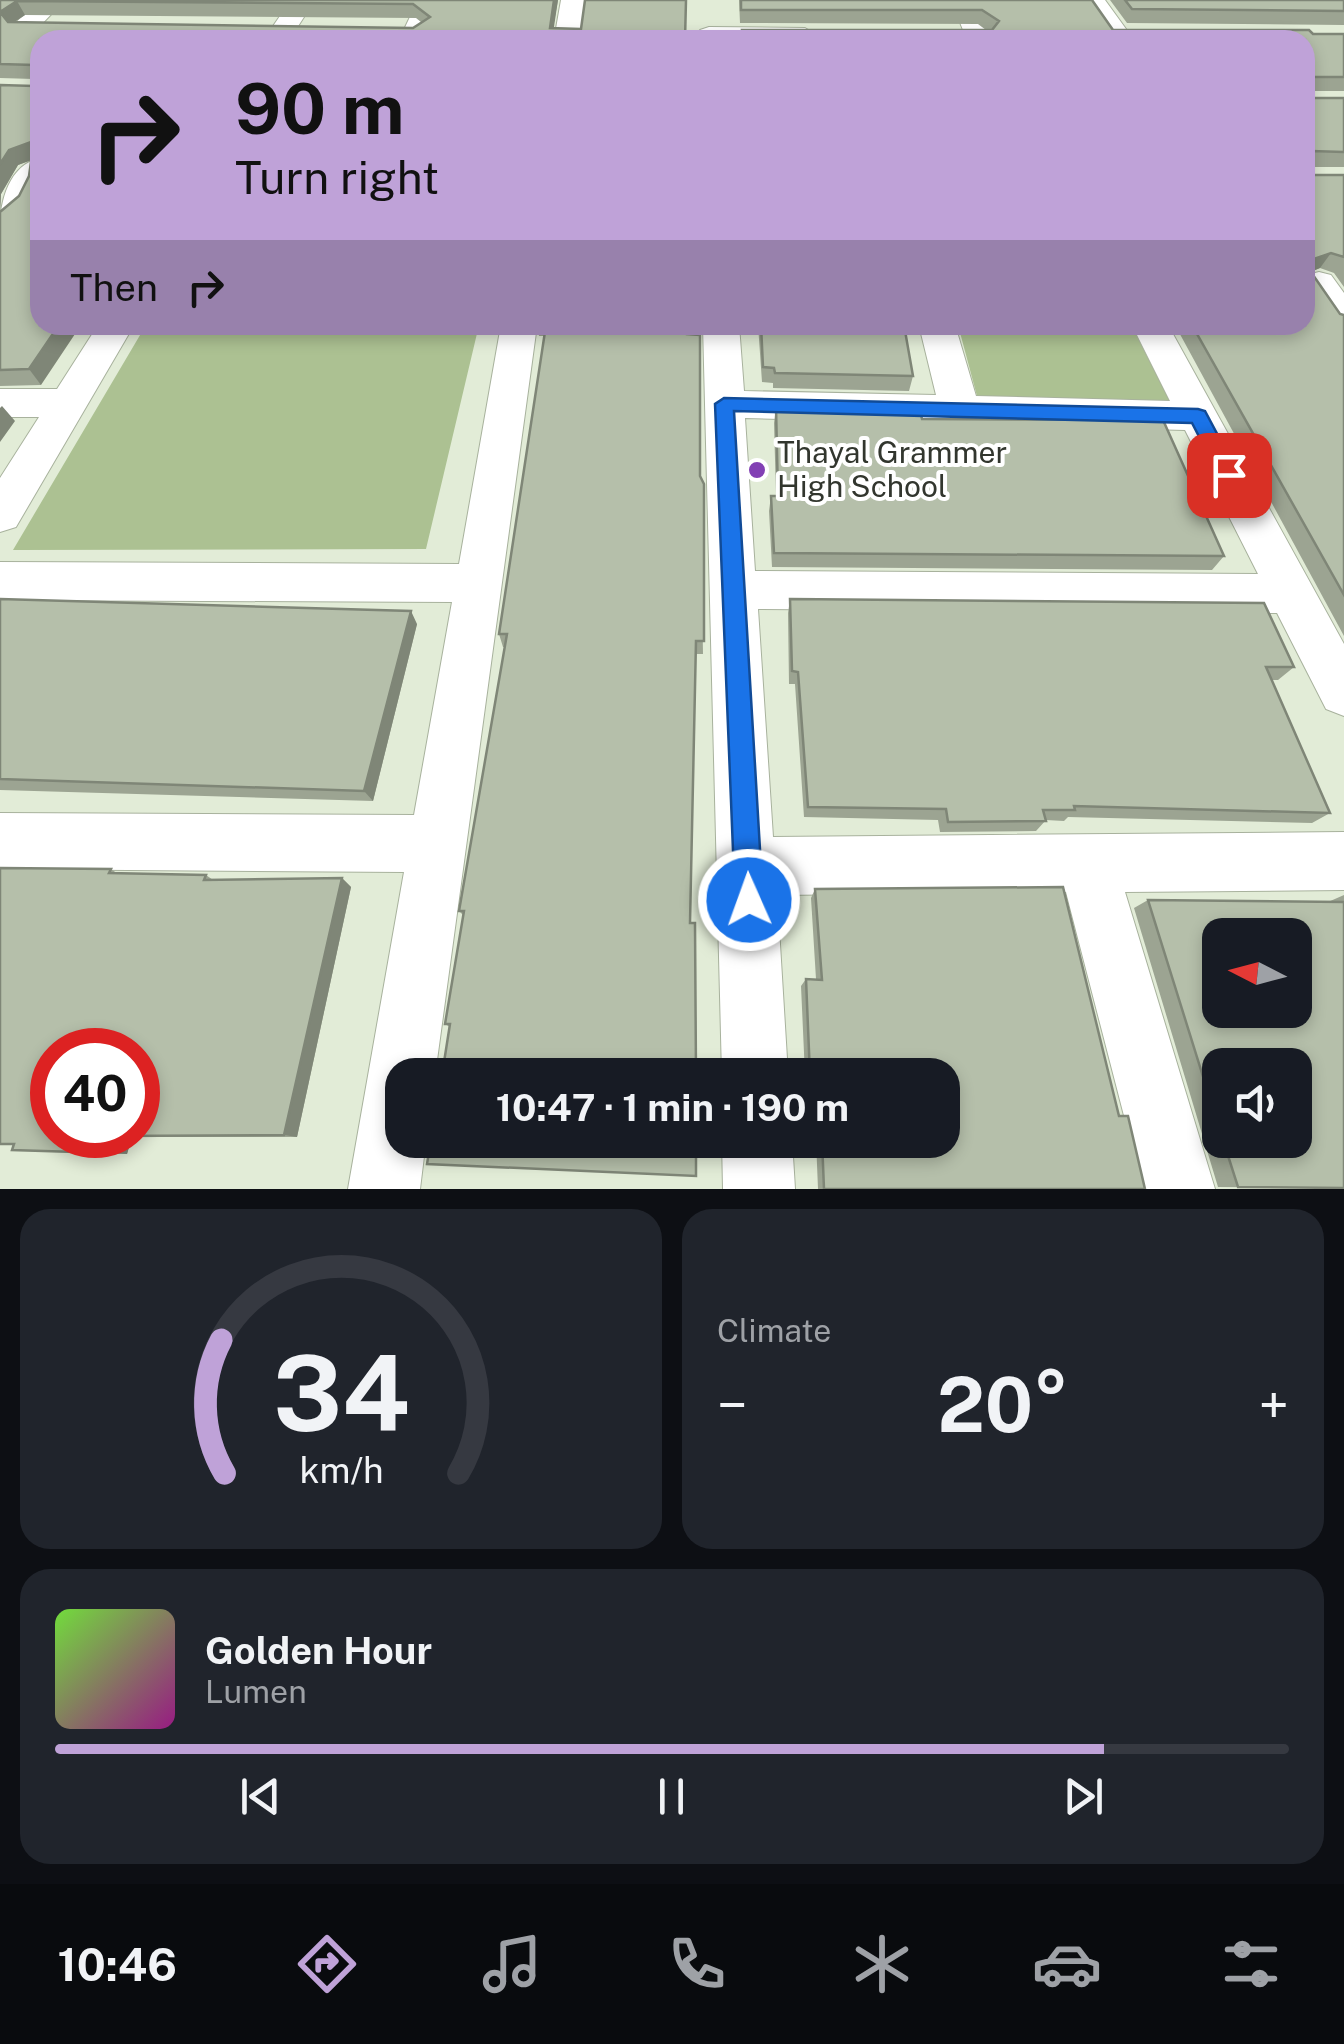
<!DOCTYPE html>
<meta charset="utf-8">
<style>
body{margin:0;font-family:"Public Sans",sans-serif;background:#20242c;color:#f1f3f6;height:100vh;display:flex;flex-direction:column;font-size:38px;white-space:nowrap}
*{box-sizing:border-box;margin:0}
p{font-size:32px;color:#9ea1a6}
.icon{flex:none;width:55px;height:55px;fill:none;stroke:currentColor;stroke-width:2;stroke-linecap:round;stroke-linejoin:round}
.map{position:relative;height:1189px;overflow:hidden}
.details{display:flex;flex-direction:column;gap:20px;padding:20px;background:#0d0f14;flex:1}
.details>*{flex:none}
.top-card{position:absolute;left:30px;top:30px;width:1285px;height:305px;border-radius:30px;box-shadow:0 5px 15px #0003;background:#bfa2d8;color:#111;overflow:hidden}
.needle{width:65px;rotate:276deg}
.tools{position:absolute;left:1202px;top:918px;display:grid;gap:20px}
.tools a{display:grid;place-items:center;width:110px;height:110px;border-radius:20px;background:#171b24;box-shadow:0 5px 15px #0003;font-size:50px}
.speed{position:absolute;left:30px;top:1028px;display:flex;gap:20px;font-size:50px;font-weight:700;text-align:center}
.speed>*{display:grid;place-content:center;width:130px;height:130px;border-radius:50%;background:#171b24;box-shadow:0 5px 15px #0003;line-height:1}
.speed .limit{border:15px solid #d22;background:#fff;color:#111}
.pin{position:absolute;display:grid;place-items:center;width:85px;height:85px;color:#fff;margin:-42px;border-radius:20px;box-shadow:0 5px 15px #0006}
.me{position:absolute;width:110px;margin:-55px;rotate:358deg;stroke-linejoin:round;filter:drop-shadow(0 0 8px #0008)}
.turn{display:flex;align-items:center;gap:35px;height:210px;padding:0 40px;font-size:45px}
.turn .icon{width:130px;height:130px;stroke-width:2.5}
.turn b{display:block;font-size:70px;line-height:85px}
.then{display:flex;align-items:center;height:95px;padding:0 40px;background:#0003;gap:20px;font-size:38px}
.big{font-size:75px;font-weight:700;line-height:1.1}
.details .tile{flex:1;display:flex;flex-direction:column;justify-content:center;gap:15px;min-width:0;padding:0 35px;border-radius:30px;background:#20242c}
.details .dial{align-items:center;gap:0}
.dial svg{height:260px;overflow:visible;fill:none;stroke:#363941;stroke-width:7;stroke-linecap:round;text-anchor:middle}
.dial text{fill:#f1f3f6;stroke:none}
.song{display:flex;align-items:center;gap:30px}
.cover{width:120px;height:120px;border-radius:15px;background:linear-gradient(135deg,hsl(100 70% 55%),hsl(310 70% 35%))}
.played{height:10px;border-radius:5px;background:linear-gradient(90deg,#bfa2d8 85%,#363941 85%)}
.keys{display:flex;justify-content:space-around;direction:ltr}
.heat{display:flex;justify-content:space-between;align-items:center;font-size:55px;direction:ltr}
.details .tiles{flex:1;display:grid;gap:20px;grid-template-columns:1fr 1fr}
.tile:last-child{grid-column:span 2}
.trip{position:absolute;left:385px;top:1058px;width:575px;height:100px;border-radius:30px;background:#171b24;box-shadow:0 5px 15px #0003;font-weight:700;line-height:100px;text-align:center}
.tab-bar{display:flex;height:160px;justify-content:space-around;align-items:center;background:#090b0e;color:#9ea1a6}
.tab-bar .icon{width:70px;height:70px}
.tab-bar .on{color:#bfa2d8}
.tab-bar b{font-size:45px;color:#f1f3f6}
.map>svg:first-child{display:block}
</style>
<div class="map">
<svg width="1344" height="1189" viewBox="0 0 1344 1189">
<rect width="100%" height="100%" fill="#e2ecd7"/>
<path fill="#acc192" d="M146 325H479L426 549 13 550Z
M958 325H1131L1170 401 977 396Z"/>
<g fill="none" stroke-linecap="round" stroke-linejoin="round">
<g stroke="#a8b29d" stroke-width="2">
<path id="minor" d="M39 0H65L9 58 0 60V38Z
M291 0H315L293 34H275L271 29Z
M418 0H442L425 40H399Z
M561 0H585L580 40H554Z
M951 0H975L993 40H967Z
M1081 0H1105L1134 40H1108Z
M709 27 805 28 818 36 815 40H700L696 35 700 30Z
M40 158C40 185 30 220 0 228 0 201 9 165 40 158Z
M1319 272 1331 275 1344 293V331L1331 327 1305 288 1307 275Z
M98 325H134L16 527 0 532V478L39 417H0V389H57Z
M501 325H537L435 1075H402V1140H426L420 1189H348L404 872 0 869V813L414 815 452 602 0 600V562L459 564Z
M703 325H739L744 391 936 395 919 325H955L976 396 1170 401 1132 325H1168L1344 644V716L1326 709 1277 613 758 609 773 837 1344 832V890L1125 892 1215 1189H1143L1066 892 777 895 788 1075H722ZM745 418 1185 430 1258 574 755 571Z
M722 1140H792L795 1189H723Z"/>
</g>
<use href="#minor" fill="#fff" fill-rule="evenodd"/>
</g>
<path fill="#9ca492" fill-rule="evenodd" d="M0 0H558L553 28 685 40H40L41 385 0 386V85L34 86V79L0 78ZM25 15 416 18 421 22 413 28 15 22ZM31 160 29 176 19 196 0 212 1 194 18 165Z
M739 0H1092L1113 30 1344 34V91H1311V98H1344V167H1312V175H1344V287L1334 273 1320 268 1313 271V275L1340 314 1344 315V636L1175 325H1305V40H741L742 30H986L978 24 740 23Z
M1110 0H1344V25L1127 23Z
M537 325H687L700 476 703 654H696L450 1027 445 1024 463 915 459 911 505 647H503L499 634 545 336H539Z
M758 325H904L913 376 909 391 773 388V383L762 382Z
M776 407 922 419 1224 556 1212 570 772 567 769 511 771 496H776L774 423Z
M0 599 417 624 373 801 0 790Z
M790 599 1294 667 1278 680H1271L1330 813 1312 823 1068 817 1064 821 1046 820 1036 831 940 832 938 820 804 817 795 684H789L788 613Z
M0 868 111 869 118 874 206 875 213 880 342 878 351 887 297 1137H132L127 1154 12 1150 14 1145H0Z
M815 889 1119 1116 1145 1189H818L816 1140H942V1075H805L801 986 806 979H816L811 898Z
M1344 895V1188L1218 1187 1134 908 1148 900 1328 902ZM1220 1065 1295 1140H1220Z"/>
<path fill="#7f8677" d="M554 0H558L552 40 550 28Z
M17 1 25 15 8 26 0 12Z
M34 141 40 157 18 165 1 194 0 212V164L9 150Z
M1331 253 1320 268 1305 274 1314 259Z
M59 325H81L41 385 29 369Z
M2 406 15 421 0 442V408Z
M411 611 417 624 373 801 364 791Z
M342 878 351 887 297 1137 284 1135Z
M114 1136 132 1137 127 1154 108 1153Z"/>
<path fill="#b5bfaa" stroke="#7f8677" stroke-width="2.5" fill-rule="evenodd" d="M0 0H554L550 28 581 29 585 0H686L685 40H40V325H59L29 369 0 370V212L19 196 29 176 34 141 9 150 0 164V85L34 86V65L0 64ZM17 1 413 4 430 17 413 28 8 22 0 12Z
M741 0H1092L1113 30H1309L1313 34H1344V77H1311V98H1344V152L1312 151V175H1344V257L1331 253 1314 259 1313 275 1340 314 1344 315V595L1192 325H1305V40H743L742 30H992L999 21 982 10H741Z
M1125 0H1344V11L1132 9Z
M546 325H687V334L700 335V476L704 484V641H696L690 923H695L696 1075H442L450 1024H445L464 911H459L507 634H499Z
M761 325H904L913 376 775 373 774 368 763 367Z
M776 407 920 411 922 419 1163 420 1224 556 774 553 771 496H778Z
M0 599 411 611 364 791 0 779Z
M790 599 1264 603 1294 667H1266L1330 813 1074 806 1075 810H1043L1046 821 948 822 946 809 808 807 798 672 792 671Z
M0 868 111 869 109 873 206 875 204 880 342 878 284 1135 114 1136 108 1153 12 1150 14 1144H0ZM52 1050H138V1135H52Z
M1063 887 1119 1116H1128L1145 1189H824L822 1140H942V1075H810L806 979 822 980 815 889Z
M1148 900 1344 902V1188L1238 1187 1223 1140H1295V1065H1220V1131ZM1220 935H1295V1010H1220Z
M431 1140H696V1176L427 1164Z"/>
<path fill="#1a73e8" stroke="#114b97" stroke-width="2.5" d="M724 398 1198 409 1205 411 1239 475 1229 483 1222 481 1192 423 734 411 763 900 759 911 749 915 739 911 735 900 715 404Z"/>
<circle fill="#8240b4" stroke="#fff" stroke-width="4" cx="757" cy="470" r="10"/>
<g text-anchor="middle" stroke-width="8" stroke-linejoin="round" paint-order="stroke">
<g font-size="30" fill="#32362e" stroke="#fff" text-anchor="start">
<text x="777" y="463">Thayal Grammer<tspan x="777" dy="34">High School</tspan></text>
</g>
</g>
</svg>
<div class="tools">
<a><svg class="needle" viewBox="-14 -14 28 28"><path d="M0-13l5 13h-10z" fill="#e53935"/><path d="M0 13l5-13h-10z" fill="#9ea1a6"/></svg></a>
<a><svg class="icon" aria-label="sound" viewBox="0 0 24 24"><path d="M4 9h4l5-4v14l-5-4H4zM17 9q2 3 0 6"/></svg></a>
</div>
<div class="speed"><div class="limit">40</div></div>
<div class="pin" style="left:1229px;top:475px;background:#d93025"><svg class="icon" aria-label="arrive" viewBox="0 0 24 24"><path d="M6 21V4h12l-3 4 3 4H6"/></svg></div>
<svg class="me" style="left:749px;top:900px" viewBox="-20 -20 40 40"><circle r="17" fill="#1a73e8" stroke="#fff" stroke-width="3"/><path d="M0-11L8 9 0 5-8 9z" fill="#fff"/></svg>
<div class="trip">10:47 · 1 min · 190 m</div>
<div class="top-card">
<div class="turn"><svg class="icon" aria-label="right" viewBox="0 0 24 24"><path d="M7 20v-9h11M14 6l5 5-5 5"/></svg><div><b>90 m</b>Turn right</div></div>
<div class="then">Then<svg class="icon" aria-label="right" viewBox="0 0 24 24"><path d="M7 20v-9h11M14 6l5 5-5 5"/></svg></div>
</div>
</div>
<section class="details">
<div class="tiles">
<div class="tile dial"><svg viewBox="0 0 100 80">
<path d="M14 69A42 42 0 1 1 86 69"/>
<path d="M14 69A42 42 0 0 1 13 28" stroke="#bfa2d8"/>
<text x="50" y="56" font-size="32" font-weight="700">34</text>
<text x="50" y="72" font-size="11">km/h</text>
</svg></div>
<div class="tile"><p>Climate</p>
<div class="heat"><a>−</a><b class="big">20°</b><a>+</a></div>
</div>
<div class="tile">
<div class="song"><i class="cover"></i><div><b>Golden Hour</b><p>Lumen</p></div></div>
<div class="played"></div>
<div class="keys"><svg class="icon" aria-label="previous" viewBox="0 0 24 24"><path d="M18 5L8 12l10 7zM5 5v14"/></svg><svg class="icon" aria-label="pause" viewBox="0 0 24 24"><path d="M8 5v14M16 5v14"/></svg><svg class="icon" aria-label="next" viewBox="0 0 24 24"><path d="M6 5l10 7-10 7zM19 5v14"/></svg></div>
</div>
</div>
</section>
<nav class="tab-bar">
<b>10:46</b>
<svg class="icon on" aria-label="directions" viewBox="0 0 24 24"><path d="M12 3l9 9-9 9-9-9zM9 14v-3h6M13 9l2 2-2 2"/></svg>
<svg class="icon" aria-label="music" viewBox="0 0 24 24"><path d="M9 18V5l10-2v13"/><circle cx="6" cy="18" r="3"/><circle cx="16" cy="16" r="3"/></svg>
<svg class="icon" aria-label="phone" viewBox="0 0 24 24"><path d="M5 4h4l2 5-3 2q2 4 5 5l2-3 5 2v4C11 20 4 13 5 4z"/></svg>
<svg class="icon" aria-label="climate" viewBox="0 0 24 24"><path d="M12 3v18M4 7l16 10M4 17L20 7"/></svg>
<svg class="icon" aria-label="car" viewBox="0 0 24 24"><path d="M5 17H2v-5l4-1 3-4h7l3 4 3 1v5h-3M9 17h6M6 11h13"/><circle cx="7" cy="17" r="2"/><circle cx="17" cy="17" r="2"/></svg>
<svg class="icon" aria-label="filters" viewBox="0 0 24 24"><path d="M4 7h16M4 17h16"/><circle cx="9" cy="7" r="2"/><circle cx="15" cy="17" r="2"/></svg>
</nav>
